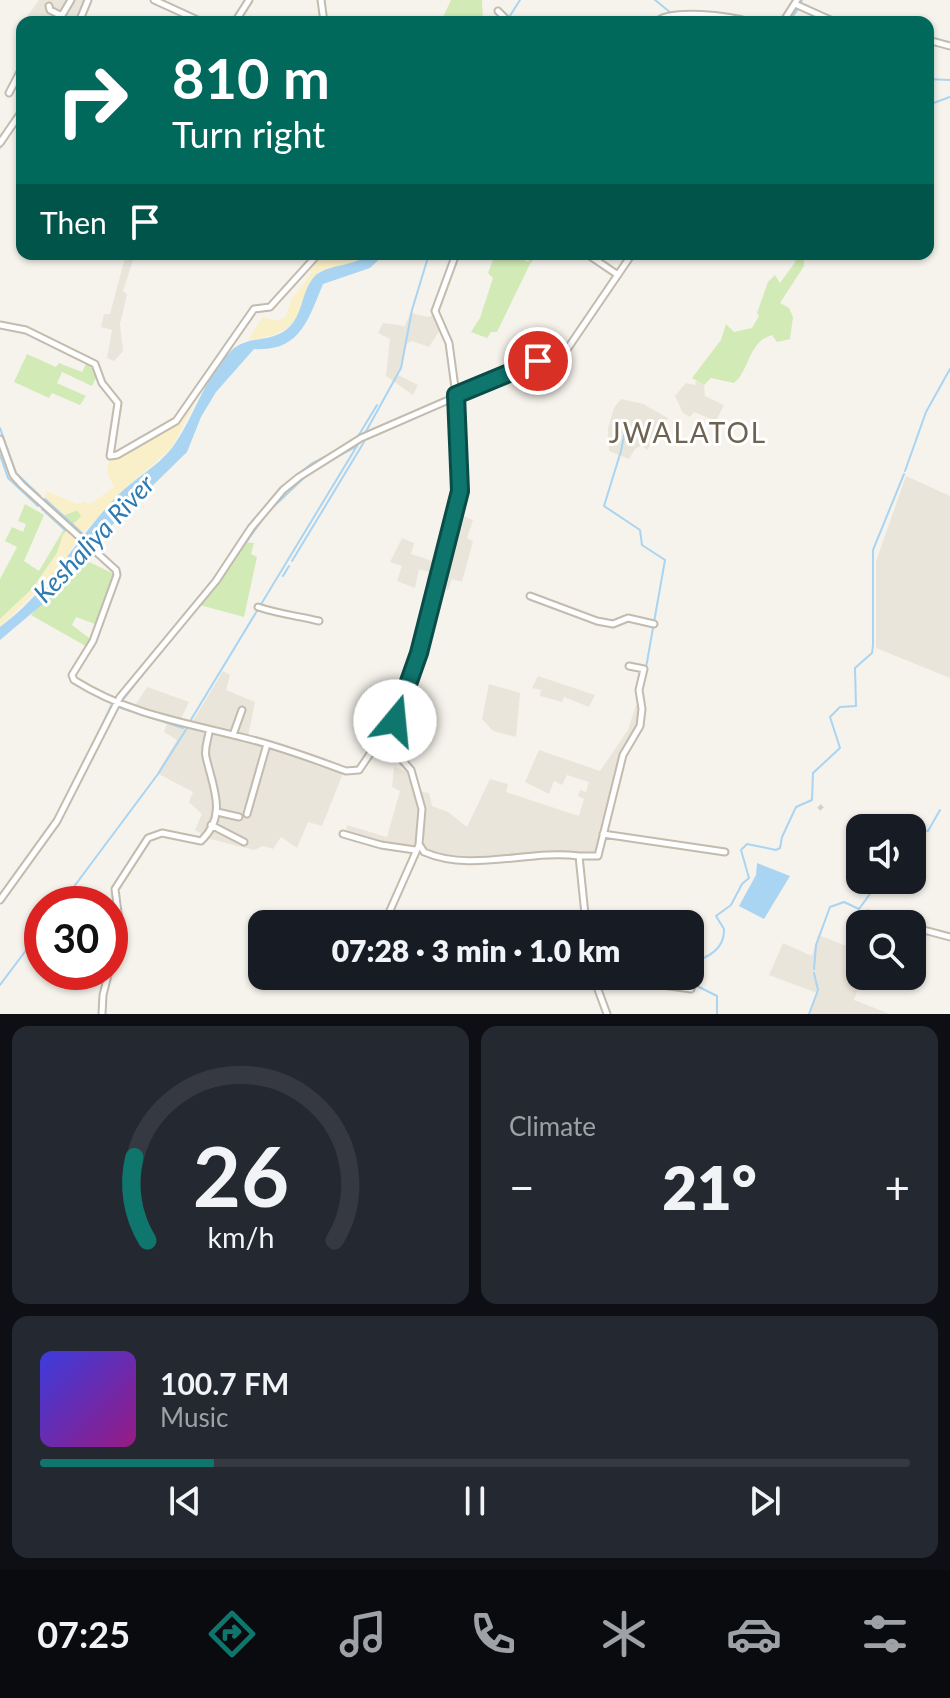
<!DOCTYPE html>
<meta charset="utf-8">
<style>
body{margin:0;font-family:Lato,sans-serif;background:#242831;color:#f1f3f6;height:100vh;display:flex;flex-direction:column;font-size:30px;white-space:nowrap}
*{box-sizing:border-box;margin:0}
p{font-size:26px;color:#9ea1a6}
.icon{flex:none;width:44px;height:44px;fill:none;stroke:currentColor;stroke-width:2;stroke-linecap:round;stroke-linejoin:round}
.map{position:relative;height:1014px;overflow:hidden}
.details{display:flex;flex-direction:column;gap:12px;padding:12px;background:#0d0f14;flex:1}
.details>*{flex:none}
.banner{position:absolute;left:16px;top:16px;width:918px;height:244px;border-radius:16px;box-shadow:0 2px 6px #0004;background:#00695c;color:#fff;overflow:hidden}
.controls{position:absolute;left:846px;top:814px;display:grid;gap:16px}
.controls a{display:grid;place-items:center;width:80px;height:80px;border-radius:16px;background:#171b24;box-shadow:0 2px 6px #0004;font-size:40px}
.speed{position:absolute;left:24px;top:886px;display:flex;gap:16px;font-size:40px;font-weight:700;text-align:center}
.speed>*{display:grid;place-content:center;width:104px;height:104px;border-radius:50%;background:#171b24;box-shadow:0 2px 6px #0004;line-height:1}
.speed .limit{border:12px solid #d22;background:#fff;color:#111}
.pin{position:absolute;display:grid;place-items:center;width:68px;height:68px;color:#fff;margin:-34px;border:4px solid #fff;border-radius:50%;box-shadow:0 2px 8px #0007}
.me{position:absolute;width:88px;margin:-44px;rotate:17deg;stroke-linejoin:round;filter:drop-shadow(0 0 6px #0008)}
.turn{display:flex;align-items:center;gap:28px;height:168px;padding:0 24px;font-size:36px}
.turn .icon{width:104px;height:104px;stroke-width:2.5}
.turn b{display:block;font-size:56px;line-height:68px}
.then{display:flex;align-items:center;height:76px;padding:0 24px;background:#0003;gap:16px;font-size:30px}
.big{font-size:60px;font-weight:800;line-height:1.1}
.details .card{flex:1;display:flex;flex-direction:column;justify-content:center;gap:12px;min-width:0;padding:0 28px;border-radius:16px;background:#242831}
.details .dial{align-items:center;gap:0}
.dial svg{height:208px;overflow:visible;fill:none;stroke:#363941;stroke-width:7;stroke-linecap:round;text-anchor:middle}
.dial text{fill:#f1f3f6;stroke:none}
.song{display:flex;align-items:center;gap:24px}
.cover{width:96px;height:96px;border-radius:12px;background:linear-gradient(135deg,hsl(240 70% 55%),hsl(310 70% 35%))}
.played{height:8px;border-radius:4px;background:linear-gradient(90deg,#0f766e 20%,#363941 20%)}
.keys{display:flex;justify-content:space-around;direction:ltr}
.heat{display:flex;justify-content:space-between;align-items:center;font-size:44px;direction:ltr}
.details .tiles{flex:1;display:grid;gap:12px;grid-template-columns:1fr 1fr}
.card:last-child{grid-column:span 2}
.trip{position:absolute;left:248px;top:910px;width:456px;height:80px;border-radius:16px;background:#171b24;box-shadow:0 2px 6px #0004;font-weight:800;line-height:80px;text-align:center}
.dock{display:flex;height:128px;justify-content:space-around;align-items:center;background:#090b0e;color:#9ea1a6}
.dock .icon{width:56px;height:56px}
.dock .active{color:#0f766e}
.dock b{font-size:36px;color:#f1f3f6}
.map>svg:first-child{display:block}
</style>
<div class="map">
<svg width="950" height="1014" viewBox="0 0 950 1014">
<rect width="100%" height="100%" fill="#f6f3ec"/>
<path fill="#eae5da" d="M39 0H88L79 22H23Z
M126 254H135L123 291 127 294 120 324 123 351 114 361 107 358 112 330 101 327 104 314H110Z
M410 313 428 317 437 314 443 325 429 347 412 341 406 344 398 375 418 385 413 395 386 376 390 339 378 333 383 323 405 326Z
M696 381 704 385 705 396 724 405 716 421 694 412 690 417 683 413 675 396 686 383 695 385Z
M621 399 643 404 668 418 647 450 642 445 635 449 629 459 609 451 608 428 614 408Z
M906 476 950 496V678L876 648V561Z
M457 513 473 520 467 538 473 541 462 582 452 579 448 590 436 587Z
M402 538 414 543 411 554 438 563 433 584 426 580 429 572 419 569 415 588 397 581 402 566 390 562Z
M223 671 230 675 226 690 255 702 248 736 191 724Z
M538 676 595 695 589 707 564 697 562 702 540 696 541 690 532 688Z
M489 684 520 693 516 737 493 731 482 719Z
M147 687 189 702 180 721 134 707Z
M636 705 641 708 639 725 627 745 597 855 451 857 379 844 346 833 347 825 387 837 400 791 392 787 394 767 409 772 412 790 429 793 432 806 448 812 467 827 490 779 508 784 506 792 579 816 584 799 578 796 580 790 586 792 589 782 567 775 562 785 554 781 549 794 525 782 539 750 600 771 628 730Z
M167 724 244 739 344 771 322 826 308 822 297 848 281 837 273 849 263 846 254 850 210 839 195 830 202 814 189 802 193 792 157 773 177 740 164 732Z
M818 935 860 951V976H863L854 1000 890 1014H809L817 993 769 975 783 943 812 956Z"/>
<path fill="#d2eab5" d="M451 0H482L483 22H455L443 17Z
M495 254H513L528 262 532 256 528 254H538L530 264 497 332H491L487 338 471 332 480 318 493 278 488 273Z
M783 254H804V266L780 303 789 308 793 317 790 339 777 342 772 335C748 342 750 370 734 383L711 378 704 385 692 378 721 340 726 324 734 332 752 328 759 316 757 313 768 282 775 275 780 283 796 261Z
M27 354 56 367 59 363 82 372 88 360 99 372 92 386 62 372 57 383 86 396 80 405 52 393 49 398 14 382Z
M25 504 44 515 24 561 39 571 67 524 59 517 78 510 82 516 63 535 57 553 33 588 0 619V579L17 547 5 541 12 527 23 532 26 524 18 521Z
M242 542 254 543 251 554 257 557 244 617 196 604Z
M77 556 114 574 95 624 76 617 72 625 93 641 89 648 31 615 66 576Z"/>
<path fill="#f9efc9" d="M354 254H370L362 261 318 272C299 314 300 334 248 340L263 317 278 321 286 316 291 300 312 272 305 267 314 258 343 260Z
M227 347 233 349 200 391 172 448 121 492 78 539 56 572 0 627V619L33 588 57 553 63 535 81 516 77 510 59 517 44 504 46 491 77 504 85 501 89 505 114 487 107 472 110 456 176 421Z"/>
<path fill="#a9d4f2" d="M370 254H385L370 268 323 284C308 320 300 352 254 349L216 392 201 417 187 452 100 537 79 552 45 602 0 640V627C48 592 77 538 117 496 134 479 157 467 172 448 195 417 203 378 232 350 247 336 267 342 283 332 305 318 299 293 315 276 325 265 356 266 370 254Z
M757 863 790 876 764 919 739 906 756 875Z"/>
<g fill="none" stroke-linecap="round" stroke-linejoin="round">
<path stroke="#a9d4f2" stroke-width="2" d="M655 0 671 13
M802 0 800 4 824 15
M722 14 760 22
M672 18 717 19
M790 20 799 8
M506 22 520 0
M780 22 793 0
M928 79 950 80
M928 105 950 97
M0 148 22 116
M626 426 621 451 604 506 640 530 642 545 665 560 644 679
M0 428 16 473 40 496
M364 435 401 368 412 310 429 254
M357 438 377 405
M0 455 8 478 38 506
M320 466 357 446
M905 471 926 412 950 369
M45 499 83 534
M42 509 65 530
M269 511 308 474
M292 561 364 442
M283 576 289 566
M220 579 265 516
M116 698 214 579 248 527 281 488 311 464 338 450
M122 701 158 655
M118 707 183 728
M189 723 360 441
M92 746 112 704
M912 847 923 830 928 831 940 810
M61 904 158 774 187 728
M690 962C707 959 725 949 724 929L716 916 731 905 742 884 749 878 741 850 747 844 776 850 780 848 782 837 796 807 812 800 813 773 840 748 830 717 840 707 856 706 855 668 872 653 873 645V550L904 474
M814 969 816 945 830 907 844 902 859 909 880 880
M687 976 695 985 717 996V1014
M0 985 42 929
M809 1014 818 990 814 973"/>
<path stroke="#d4d0c8" stroke-width="5" stroke-dasharray="5 2.5" stroke-linecap="butt" d="M819 806 822 809"/>
<g stroke="#c2bbae" stroke-width="9">
<path id="minor" d="M154 0 202 22
M321 0 324 22
M795 4 835 22
M49 6 50 10 62 16
M498 11 505 18
M58 22 71 0
M79 22 88 0
M235 22 249 0
M656 22C671 8 730 16 750 22
M783 22 797 0
M928 40 950 46
M9 93 22 68
M0 143 22 111
M587 254 618 275
M0 325 26 330 95 364 102 383 118 403 110 456 117 455 176 421 254 309 270 307 318 254
M0 439 13 475 22 485 116 570 117 575 93 641 72 675 74 680C130 715 183 722 245 738 279 746 313 759 346 771L359 770 372 751 378 748 396 753 411 770 422 809 419 844 424 852C472 873 529 849 579 856L586 924
M530 596 597 621 613 624 628 618 654 624
M258 607C279 614 298 616 319 621
M233 735 242 710
M392 752 395 721 419 653 460 491 456 395 449 343 435 311 456 254
M217 812 239 817
M247 814 267 744
M211 825 244 842
M343 834 381 845 415 850
M603 834 725 852
M579 856H598L623 755 640 726 642 709 639 690 644 669 629 666
M0 900 57 821 120 697 216 581 251 528 283 490 299 477 361 438 568 348 632 254
M868 914 894 924
M305 924 308 915
M384 924 419 845
M912 931 920 929 950 937
M593 976 607 1014
M363 977 364 976
M468 983 471 976
M596 984H616L620 979 691 989 684 976
M102 1014 103 995 120 928 115 889 148 838 162 833 201 841C228 815 213 788 206 757 204 748 208 740 209 732"/>
</g>
<use href="#minor" stroke="#fff" stroke-width="5"/>
</g>
<g fill="none" stroke-linecap="round" stroke-linejoin="round">
<g stroke="#0a4d48" stroke-width="20">
<path id="route" d="M395 721 419 653 460 491 456 395 538 361"/>
</g>
<use href="#route" stroke="#0f766e" stroke-width="14"/>
</g>
<g text-anchor="middle" stroke-width="6" stroke-linejoin="round" paint-order="stroke">
<g font-size="26" font-style="italic" fill="#2e7ab2" stroke="#fff">
<text transform="translate(94 539) rotate(-47)" y="9">Keshaliya River</text>
</g>
<g font-size="28" letter-spacing="2" fill="#6e6250" stroke="#fff">
<text x="688" y="443">JWALATOL</text>
</g>
</g>
</svg>
<div class="controls">
<a><svg class="icon" aria-label="sound" viewBox="0 0 24 24"><path d="M4 9h4l5-4v14l-5-4H4zM17 9q2 3 0 6"/></svg></a>
<a><svg class="icon" aria-label="search" viewBox="0 0 24 24"><circle cx="10" cy="10" r="6"/><path d="M15 15l6 6"/></svg></a>
</div>
<div class="speed"><div class="limit">30</div></div>
<div class="pin" style="left:538px;top:361px;background:#d93025"><svg class="icon" aria-label="arrive" viewBox="0 0 24 24"><path d="M6 21V4h12l-3 4 3 4H6"/></svg></div>
<svg class="me" style="left:395px;top:721px" viewBox="-20 -20 40 40"><circle r="19" fill="#fff"/><path d="M0-13L10 11 0 6-10 11z" fill="#0f766e"/></svg>
<div class="trip">07:28 · 3 min · 1.0 km</div>
<div class="banner">
<div class="turn"><svg class="icon" aria-label="right" viewBox="0 0 24 24"><path d="M7 20v-9h11M14 6l5 5-5 5"/></svg><div><b>810 m</b>Turn right</div></div>
<div class="then">Then<svg class="icon" aria-label="arrive" viewBox="0 0 24 24"><path d="M6 21V4h12l-3 4 3 4H6"/></svg></div>
</div>
</div>
<section class="details">
<div class="tiles">
<div class="card dial"><svg viewBox="0 0 100 80">
<path d="M14 69A42 42 0 1 1 86 69"/>
<path d="M14 69A42 42 0 0 1 9 37" stroke="#0f766e"/>
<text x="50" y="56" font-size="32" font-weight="700">26</text>
<text x="50" y="72" font-size="11">km/h</text>
</svg></div>
<div class="card"><p>Climate</p>
<div class="heat"><a>−</a><b class="big">21°</b><a>+</a></div>
</div>
<div class="card">
<div class="song"><i class="cover"></i><div><b>100.7 FM</b><p>Music</p></div></div>
<div class="played"></div>
<div class="keys"><svg class="icon" aria-label="previous" viewBox="0 0 24 24"><path d="M18 5L8 12l10 7zM5 5v14"/></svg><svg class="icon" aria-label="pause" viewBox="0 0 24 24"><path d="M8 5v14M16 5v14"/></svg><svg class="icon" aria-label="next" viewBox="0 0 24 24"><path d="M6 5l10 7-10 7zM19 5v14"/></svg></div>
</div>
</div>
</section>
<nav class="dock">
<b>07:25</b>
<svg class="icon active" aria-label="directions" viewBox="0 0 24 24"><path d="M12 3l9 9-9 9-9-9zM9 14v-3h6M13 9l2 2-2 2"/></svg>
<svg class="icon" aria-label="music" viewBox="0 0 24 24"><path d="M9 18V5l10-2v13"/><circle cx="6" cy="18" r="3"/><circle cx="16" cy="16" r="3"/></svg>
<svg class="icon" aria-label="phone" viewBox="0 0 24 24"><path d="M5 4h4l2 5-3 2q2 4 5 5l2-3 5 2v4C11 20 4 13 5 4z"/></svg>
<svg class="icon" aria-label="climate" viewBox="0 0 24 24"><path d="M12 3v18M4 7l16 10M4 17L20 7"/></svg>
<svg class="icon" aria-label="car" viewBox="0 0 24 24"><path d="M5 17H2v-5l4-1 3-4h7l3 4 3 1v5h-3M9 17h6M6 11h13"/><circle cx="7" cy="17" r="2"/><circle cx="17" cy="17" r="2"/></svg>
<svg class="icon" aria-label="filters" viewBox="0 0 24 24"><path d="M4 7h16M4 17h16"/><circle cx="9" cy="7" r="2"/><circle cx="15" cy="17" r="2"/></svg>
</nav>
